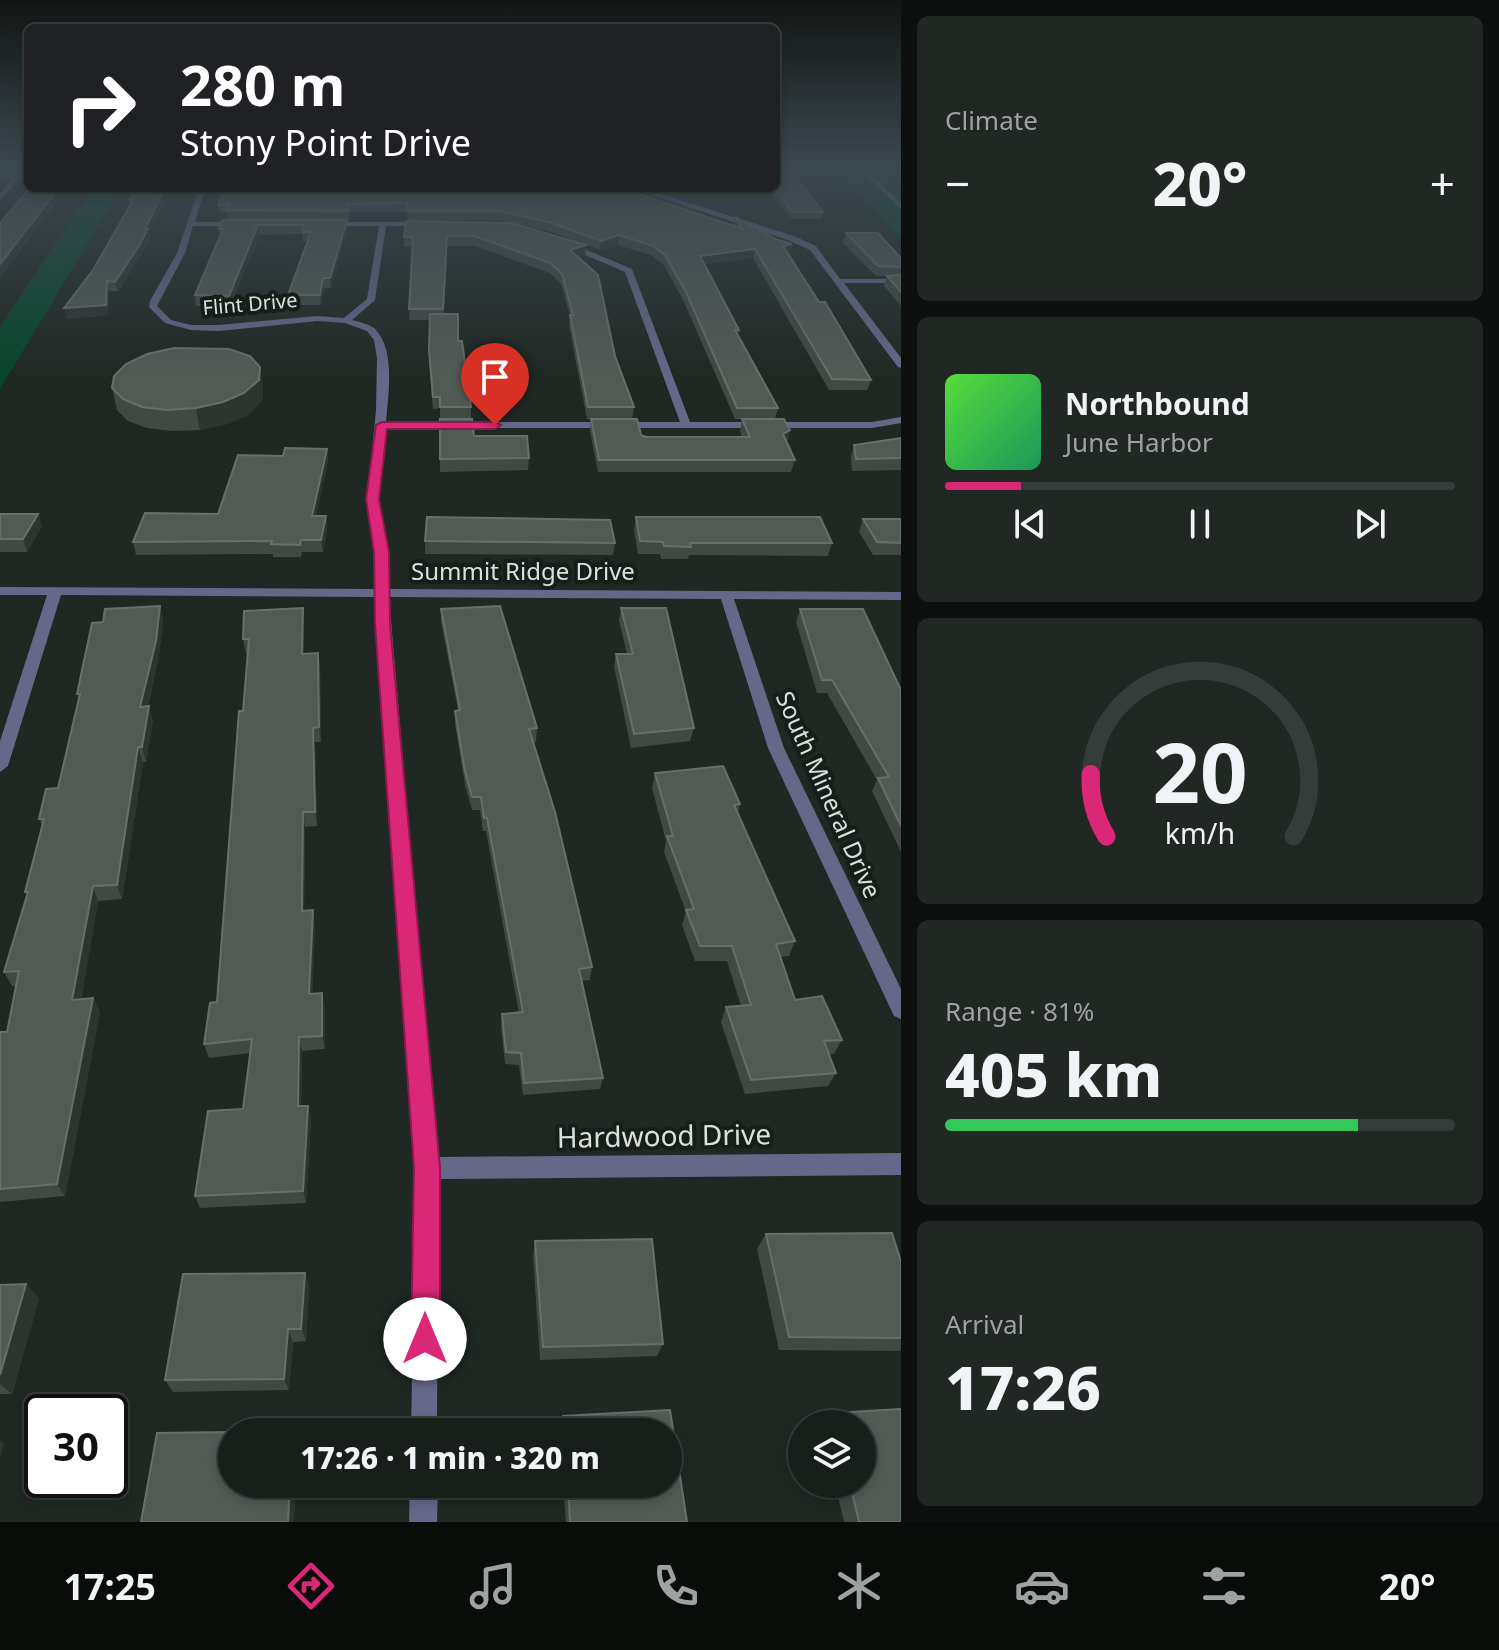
<!DOCTYPE html>
<meta charset="utf-8">
<style>
body{margin:0;font-family:"Noto Sans",sans-serif;background:#212723;color:#f1f3f6;height:100vh;display:flex;flex-direction:column;font-size:30px;white-space:nowrap}
*{box-sizing:border-box;margin:0}
p{font-size:26px;color:#9fa2a2}
.icon{flex:none;width:44px;height:44px;fill:none;stroke:currentColor;stroke-width:2;stroke-linecap:round;stroke-linejoin:round}
.map{position:relative;flex:1;overflow:hidden}
.side{display:flex;flex-direction:column;gap:16px;padding:16px;background:#0d100e;width:598px}
.side>*{flex:none}
.top-card{position:absolute;left:24px;top:24px;width:756px;height:168px;border-radius:12px;box-shadow:0 4px 12px #0003,0 0 0 2px #363c39;background:#202124;color:#fff;overflow:hidden}
.buttons{position:absolute;left:788px;top:1410px;display:grid;gap:16px}
.buttons a{display:grid;place-items:center;width:88px;height:88px;border-radius:50%;background:#181e1a;box-shadow:0 4px 12px #0003,0 0 0 2px #363c39;font-size:40px}
.speed{position:absolute;left:24px;top:1394px;display:flex;gap:16px;font-size:40px;font-weight:700;text-align:center}
.speed>*{display:grid;place-content:center;width:104px;height:104px;border-radius:50%;background:#181e1a;box-shadow:0 4px 12px #0003,0 0 0 2px #363c39;line-height:1}
.speed .limit{border:4px solid #111;border-radius:12px;background:#fff;color:#111}
.pin{position:absolute;display:grid;place-items:center;width:68px;height:68px;color:#fff;margin:-82px -34px;border-radius:50% 50% 50% 0;rotate:-45deg;box-shadow:0 0 8px #0007}
.pin .icon{rotate:45deg}
.me{position:absolute;width:88px;margin:-44px;rotate:0deg;stroke-linejoin:round;filter:drop-shadow(0 0 6px #0008)}
.turn{display:flex;align-items:center;gap:28px;height:168px;padding:0 24px;font-size:36px}
.turn .icon{width:104px;height:104px;stroke-width:2.5}
.turn b{display:block;font-size:56px;line-height:68px}
.big{font-size:60px;font-weight:800;line-height:1.1}
.side .widget{flex:1;display:flex;flex-direction:column;justify-content:center;gap:12px;min-width:0;padding:0 28px;border-radius:12px;background:#212723}
.side .dial{align-items:center;gap:0}
.dial svg{height:208px;overflow:visible;fill:none;stroke:#363c39;stroke-width:7;stroke-linecap:round;text-anchor:middle}
.dial text{fill:#f1f3f6;stroke:none}
.song{display:flex;align-items:center;gap:24px}
.cover{width:96px;height:96px;border-radius:12px;background:linear-gradient(135deg,hsl(110 70% 55%),hsl(150 70% 35%))}
.played{height:8px;border-radius:4px;background:linear-gradient(90deg,#db2777 15%,#363c39 15%)}
.keys{display:flex;justify-content:space-around;direction:ltr}
.heat{display:flex;justify-content:space-between;align-items:center;font-size:44px;direction:ltr}
.charge{height:12px;border-radius:6px;background:linear-gradient(90deg,#34c759 81%,#363c39 0)}
.trip{position:absolute;left:218px;top:1418px;width:464px;height:80px;border-radius:40px;background:#181e1a;box-shadow:0 4px 12px #0003,0 0 0 2px #363c39;font-weight:800;line-height:80px;text-align:center}
.tabs{display:flex;height:128px;justify-content:space-around;align-items:center;background:#0a0c0a;color:#9fa2a2}
.tabs .icon{width:56px;height:56px}
.tabs .selected{color:#db2777}
.tabs b{font-size:36px;color:#f1f3f6}
main{display:flex;flex:1;min-height:0}
.map>svg:first-child{display:block}
</style>
<main>
<div class="map">
<svg width="901" height="1522" viewBox="0 0 901 1522">
<rect width="100%" height="100%" fill="#202823"/>
<path fill="#07462c" d="M832 166H871L901 194V238Z
M93 188H121L0 389V327Z"/>
<g fill="none" stroke-linecap="round" stroke-linejoin="round">
<path fill="#656889" fill-rule="evenodd" d="M856 166H863L901 203V209Z
M28 174V178H20L0 200V194L12 179H0V175Z
M199 188H205L195 222H241L245 224 241 226H193L185 253 157 306 171 320 191 325H219L317 316 344 318 367 299 379 226H328L325 222H428L425 226H386L375 300 352 320C359 322 370 324 375 329 396 350 388 396 386 422H680L625 272 562 245 565 241 632 269 690 422H872L901 417V423L872 428H385L379 502 387 544 389 589 901 592V600L734 599 784 748 901 989V1019L894 1016 768 748 721 599 389 597 437 1157 901 1153V1175L438 1179 437 1432H411L416 1168 376 597 61 595 8 766 0 772V741L47 595H0V587L376 589 374 544 367 502 376 410 377 359 374 340 367 331 345 323 317 321 219 331 191 330 165 323 149 307 150 301 177 253Z
M631 188H641L794 236 816 246 840 279H901V283H844L901 358V368L898 367 810 250 788 240Z
M410 1484H438L437 1522H409Z"/>
</g>
<path fill="#424944" d="M136 188H170L149 234 150 239 141 255 118 291H109L108 315 67 319 130 206 129 200Z
M224 188H621L734 226 735 217 775 239 792 244 790 254H788L871 380 867 390H829L753 258 705 264 739 330 738 336 778 408 775 419H735L684 302 664 265 651 255 618 245 600 250 552 232 513 223 586 245 585 255 578 257 634 407 632 419H587L569 326 570 315 561 284 550 273 475 246H447L444 314 458 341 471 407V419H440V408L433 409 429 361 430 320H409L413 247H404V237L510 223 500 220H408L407 212H350L349 220 228 219 227 213H220L218 205Z
M766 188H776L823 212 821 219H792Z
M222 220H347V230L331 288H324L321 305H290L288 295 307 242H303L302 234 260 235 230 306H196L195 295 220 236 219 229Z
M846 233 901 258V306L884 286 887 276H876L843 243Z
M112 388H263L262 401 248 415 227 424 200 430 172 431 147 428 128 421 117 410Z
M440 419 474 436 529 458 528 470 440 472Z
M591 419 646 437H742L740 431 742 419 790 430 787 442 795 460 791 472H598L590 431Z
M901 438V470L852 471 851 457 854 445Z
M327 449 328 461 316 516H326L327 529 323 552H302L301 557H273V554L136 555 133 542 218 514Z
M0 514H38L42 526 27 552H0Z
M636 517 832 543 828 556 689 555 688 559H661L660 554H638L634 530Z
M863 519H901V555H873L859 532Z
M425 541 615 543 613 555 425 554Z
M621 608 694 728 690 741 631 748 614 667 616 654H627L619 621Z
M441 609 537 728 536 742H533L592 967 590 980 582 981 603 1078 600 1089 523 1095 519 1065 505 1064 501 1027 502 1014 519 1013 486 831H483L480 810H472L465 785 455 724V711L458 710 441 622Z
M800 609 901 690V852L872 791 877 780 827 693H817L796 622Z
M163 620 159 655 148 706 153 721 146 762H143L122 899 98 901 81 999 93 998 100 1012 65 1196 0 1202V1032H7L16 986H12L4 972 27 895 25 892 42 826 39 819 58 788 79 699 77 694Z
M304 623V654L318 653 320 667 321 742H315L317 826 305 827 304 911 315 924 312 994 322 993 325 1007V1049L302 1051 301 1106 311 1119 306 1203 200 1208 195 1196 243 1109 250 1053 209 1058 204 1044 217 1002 248 653 246 654 243 639Z
M655 773 740 804 738 813 795 941 789 956 781 957 795 1000 842 1040 834 1054H829L836 1073 828 1086 745 1094 721 1022 726 1007 741 1006 727 961H695L682 925 686 912 664 852 666 841 652 788Z
M766 1234 901 1262V1351L779 1350 757 1249Z
M535 1241 663 1344 657 1356 540 1360 533 1256Z
M305 1273 309 1287 306 1341 293 1342 289 1390 173 1392 165 1380Z
M0 1285 39 1298 12 1394H0Z
M901 1409V1522H844L835 1484H862V1424H822L834 1413Z
M670 1410 687 1522H566L563 1484H668V1432H560L559 1427 563 1416Z"/>
<path fill="#2d3530" d="M59 188H69L61 197 0 278V264Z
M165 188H170L149 234 150 239 141 255 118 291 115 282 145 229Z
M347 220V230L331 288 330 278Z
M258 225 260 235 230 306 229 296Z
M619 235 618 245 600 250 601 241Z
M792 244 790 254 781 255 783 246Z
M586 245 585 255 570 260V250Z
M755 249 753 258 698 265 700 256Z
M323 278 324 288 321 305 320 295Z
M107 281 109 291 108 315 67 319 64 308Z
M260 367 263 388 262 401 248 415 227 424 200 430 196 408Z
M790 430 786 442 783 434Z
M327 449 328 461 313 529 312 516Z
M38 514 42 526 27 552 23 539Z
M326 516 327 529 323 552 321 540Z
M160 606 163 620 159 655 144 722 140 707Z
M303 608 304 623V669L302 654Z
M318 653 320 667 321 742 319 727Z
M149 706 153 721 146 762 142 747Z
M313 728 315 742 317 826 315 812Z
M138 747 143 762 122 899 117 885Z
M303 812 305 827 304 925 302 911Z
M93 886 98 901 79 1014 72 1000Z
M313 910 315 924 312 1008 309 994Z
M322 993 325 1007V1049L322 1036Z
M93 998 100 1012 65 1196 57 1184Z
M299 1037 302 1051 301 1119 298 1106Z
M308 1106 311 1119 306 1203 303 1191Z
M305 1273 309 1287 306 1341 301 1329Z
M26 1284 39 1298 12 1394 0 1384V1375Z
M288 1329 293 1342 289 1390 284 1379Z
M0 1440 4 1443 0 1460Z
M290 1486 295 1495 294 1522H288Z"/>
<path fill="#525a55" stroke="#686f6a" stroke-width="2" d="M776 166H788L823 212H793L773 188H776Z
M30 188H59L0 264V223Z
M136 188H165L145 229H148L139 246 115 282 107 281 106 305 64 308 93 270 133 200H129Z
M225 188H621L743 229 735 217 775 239 792 244 783 246 819 302H825L871 380 832 379 755 249 700 256 739 330H735L778 408H737L686 292 665 255 653 246 619 235 601 241 552 223 500 211H407L408 203 349 204 348 211 226 210 229 204 218 205Z
M222 220H347L330 278H323L320 295H288L311 232H302L304 225H258L229 296 195 295 223 229H219Z
M406 221 511 223 586 245 570 250 598 275 615 356 634 407H588L570 315H573L562 274 550 263 475 236H447L443 309H409L413 237H404Z
M846 233H878L901 258V267L878 266Z
M901 275V292L887 276Z
M430 314H458V341H462L471 407H440V397H433L429 350Z
M174 348 229 349 250 356 260 367 259 380 244 393 223 402 196 408 167 410 142 407 123 399 112 388 114 376 126 364 147 354Z
M440 419H472L474 436H527L529 458 440 459Z
M591 419H637L641 435 646 437H750L742 419H784L790 430 783 434 795 460H599Z
M901 438V458L856 459 854 445Z
M285 448 327 449 312 516H326L321 540H301L300 545 271 544 272 541 133 542 145 513 218 514 238 455 283 456Z
M0 514H38L23 539H0Z
M427 517 610 520 615 543 425 541Z
M636 517H820L832 543H690L691 547 664 546 663 542 640 541Z
M863 519H901V543L877 542Z
M160 606 156 641 140 707 149 706 142 747H138L117 885 93 886 72 1000 93 998 57 1184 0 1189V1032H7L19 971 4 972 28 892H25L44 819H39L46 789 58 788 80 694H77L92 623 103 622 105 609Z
M500 606 537 728 529 729 555 812 592 967 579 969 603 1078 524 1083 521 1053 506 1052 502 1014 523 1012 487 818H484L481 797H472L465 771 455 711 460 710 441 609Z
M303 608 302 654 318 653 319 727 313 728 315 812H303L302 911 313 910 309 994 322 993V1036L299 1037 298 1106H308L303 1191 195 1196 208 1111 243 1109 252 1039 204 1044 210 1003 217 1002 239 711H243L249 639H243L244 611Z
M621 608H666L694 728 634 734 616 654H633Z
M800 609H863L901 690V826L878 778 889 777 832 680H822Z
M723 766 740 804 734 805 795 941 776 944 795 1000 822 996 842 1040 824 1041 836 1073 751 1080 726 1007 751 1005 732 946H700L686 910 694 909 667 836H673L655 773Z
M892 1233 901 1262V1338L789 1337 766 1234Z
M652 1239 663 1344 543 1347 535 1241Z
M305 1273 301 1329H288L284 1379 165 1380 183 1274Z
M26 1284 0 1375V1285Z
M901 1409V1522H859L850 1484H862V1424H836L834 1413Z
M670 1410 687 1522H570L568 1484H668V1432H564L563 1416Z
M232 1432V1484H273L290 1486 288 1522H141L157 1433Z"/>
<linearGradient id="sky" x2="0" y2="1"><stop stop-color="#121613"/><stop offset="0.44" stop-color="#3c4850"/><stop offset="1" stop-color="#3c4850" stop-opacity="0"/></linearGradient>
<rect width="901" height="379" fill="url(#sky)"/>
<path fill="#db2777" stroke="#8e194d" stroke-width="2" d="M382 422H495L501 425 495 429H387L379 499 389 552 390 624 440 1168V1339L435 1349 425 1353 415 1349 411 1339 414 1168 375 624 374 552 366 499 376 425Z"/>
<g text-anchor="middle" stroke-width="8" stroke-linejoin="round" paint-order="stroke">
<g font-size="20" fill="#dbe0dd" stroke="#171e1a">
<text transform="translate(250 304) rotate(-5)" y="7">Flint Drive</text>
</g>
<g font-size="24" fill="#dbe0dd" stroke="#171e1a">
<text x="523" y="580">Summit Ridge Drive</text>
<text transform="translate(828 795) rotate(66)" y="8">South Mineral Drive</text>
</g>
<g font-size="28" fill="#dbe0dd" stroke="#171e1a">
<text transform="translate(664 1136) rotate(-1)" y="10">Hardwood Drive</text>
</g>
</g>
</svg>
<div class="buttons">
<a><svg class="icon" aria-label="layers" viewBox="0 0 24 24"><path d="M12 4l9 5-9 5-9-5zM3 14l9 5 9-5"/></svg></a>
</div>
<div class="speed"><div class="limit">30</div></div>
<div class="pin" style="left:495px;top:425px;background:#d93025"><svg class="icon" aria-label="arrive" viewBox="0 0 24 24"><path d="M6 21V4h12l-3 4 3 4H6"/></svg></div>
<svg class="me" style="left:425px;top:1339px" viewBox="-20 -20 40 40"><circle r="19" fill="#fff"/><path d="M0-13L10 11 0 6-10 11z" fill="#db2777"/></svg>
<div class="trip">17:26 · 1 min · 320 m</div>
<div class="top-card">
<div class="turn"><svg class="icon" aria-label="right" viewBox="0 0 24 24"><path d="M7 20v-9h11M14 6l5 5-5 5"/></svg><div><b>280 m</b>Stony Point Drive</div></div>
</div>
</div>
<section class="side">
<div class="widget"><p>Climate</p>
<div class="heat"><a>−</a><b class="big">20°</b><a>+</a></div>
</div>
<div class="widget">
<div class="song"><i class="cover"></i><div><b>Northbound</b><p>June Harbor</p></div></div>
<div class="played"></div>
<div class="keys"><svg class="icon" aria-label="previous" viewBox="0 0 24 24"><path d="M18 5L8 12l10 7zM5 5v14"/></svg><svg class="icon" aria-label="pause" viewBox="0 0 24 24"><path d="M8 5v14M16 5v14"/></svg><svg class="icon" aria-label="next" viewBox="0 0 24 24"><path d="M6 5l10 7-10 7zM19 5v14"/></svg></div>
</div>
<div class="widget dial"><svg viewBox="0 0 100 80">
<path d="M14 69A42 42 0 1 1 86 69"/>
<path d="M14 69A42 42 0 0 1 8 45" stroke="#db2777"/>
<text x="50" y="56" font-size="32" font-weight="700">20</text>
<text x="50" y="72" font-size="11">km/h</text>
</svg></div>
<div class="widget"><p>Range · 81%</p><b class="big">405 km</b><div class="charge"></div></div>
<div class="widget"><p>Arrival</p><b class="big">17:26</b></div>
</section>
</main>
<nav class="tabs">
<b>17:25</b>
<svg class="icon selected" aria-label="directions" viewBox="0 0 24 24"><path d="M12 3l9 9-9 9-9-9zM9 14v-3h6M13 9l2 2-2 2"/></svg>
<svg class="icon" aria-label="music" viewBox="0 0 24 24"><path d="M9 18V5l10-2v13"/><circle cx="6" cy="18" r="3"/><circle cx="16" cy="16" r="3"/></svg>
<svg class="icon" aria-label="phone" viewBox="0 0 24 24"><path d="M5 4h4l2 5-3 2q2 4 5 5l2-3 5 2v4C11 20 4 13 5 4z"/></svg>
<svg class="icon" aria-label="climate" viewBox="0 0 24 24"><path d="M12 3v18M4 7l16 10M4 17L20 7"/></svg>
<svg class="icon" aria-label="car" viewBox="0 0 24 24"><path d="M5 17H2v-5l4-1 3-4h7l3 4 3 1v5h-3M9 17h6M6 11h13"/><circle cx="7" cy="17" r="2"/><circle cx="17" cy="17" r="2"/></svg>
<svg class="icon" aria-label="filters" viewBox="0 0 24 24"><path d="M4 7h16M4 17h16"/><circle cx="9" cy="7" r="2"/><circle cx="15" cy="17" r="2"/></svg>
<b>20°</b>
</nav>
